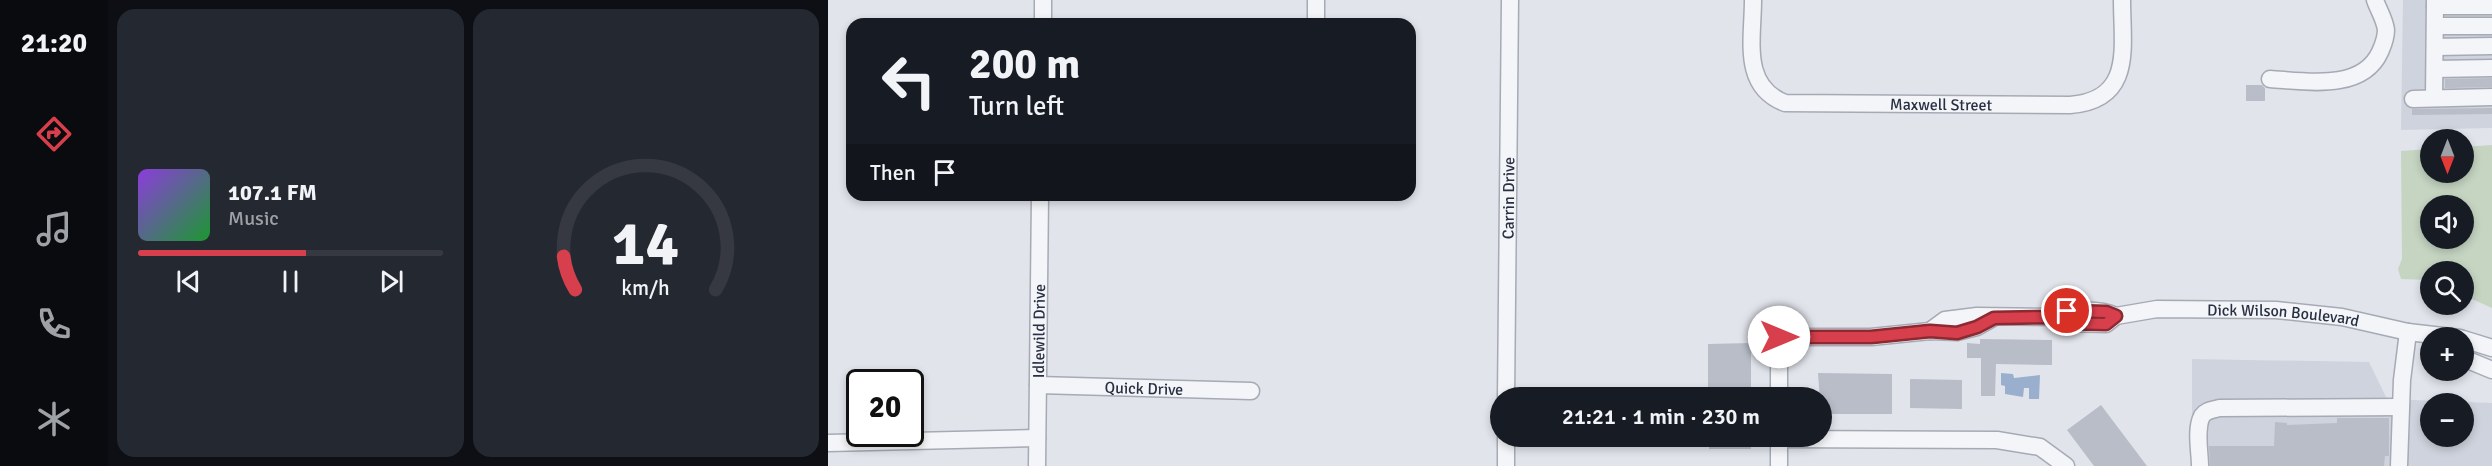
<!DOCTYPE html>
<meta charset="utf-8">
<style>
body{margin:0;font-family:Signika,sans-serif;background:#242831;color:#f1f3f6;height:100vh;display:flex;flex-direction:column;font-size:22px;white-space:nowrap}
*{box-sizing:border-box;margin:0}
p{font-size:20px;color:#9ea1a6}
.icon{flex:none;width:33px;height:33px;fill:none;stroke:currentColor;stroke-width:2;stroke-linecap:round;stroke-linejoin:round}
.map{position:relative;flex:1;overflow:hidden}
.details{display:flex;flex-direction:column;gap:9px;padding:9px;background:#0d0f14;width:720px}
.details>*{flex:none}
.guide{position:absolute;left:18px;top:18px;width:570px;height:183px;border-radius:18px;box-shadow:0 3px 9px #0003;background:#171b24;color:#f1f3f6;overflow:hidden}
.needle{width:39px;rotate:180deg}
.controls{position:absolute;left:1592px;top:129px;display:grid;gap:12px}
.controls a{display:grid;place-items:center;width:54px;height:54px;border-radius:50%;background:#171b24;box-shadow:0 3px 9px #0003;font-size:30px}
.speed{position:absolute;left:18px;top:369px;display:flex;gap:12px;font-size:30px;font-weight:700;text-align:center}
.speed>*{display:grid;place-content:center;width:78px;height:78px;border-radius:50%;background:#171b24;box-shadow:0 3px 9px #0003;line-height:1}
.speed .limit{border:3px solid #111;border-radius:9px;background:#fff;color:#111}
.pin{position:absolute;display:grid;place-items:center;width:51px;height:51px;color:#fff;margin:-26px;border:3px solid #fff;border-radius:50%;box-shadow:0 2px 6px #0007}
.me{position:absolute;width:66px;margin:-33px;rotate:90deg;stroke-linejoin:round;filter:drop-shadow(0 0 4px #0008)}
.turn{display:flex;align-items:center;gap:21px;height:126px;padding:0 24px;font-size:27px}
.turn .icon{width:78px;height:78px;stroke-width:2.5}
.turn b{display:block;font-size:42px;line-height:51px}
.then{display:flex;align-items:center;height:57px;padding:0 24px;background:#0003;gap:12px;font-size:22px}
.details .widget{flex:1;display:flex;flex-direction:column;justify-content:center;gap:9px;min-width:0;padding:0 21px;border-radius:18px;background:#242831}
.details .dial{align-items:center;gap:0}
.dial svg{height:156px;overflow:visible;fill:none;stroke:#363941;stroke-width:7;stroke-linecap:round;text-anchor:middle}
.dial text{fill:#f1f3f6;stroke:none}
.song{display:flex;align-items:center;gap:18px}
.cover{width:72px;height:72px;border-radius:9px;background:linear-gradient(135deg,hsl(270 70% 55%),hsl(130 70% 35%))}
.played{height:6px;border-radius:3px;background:linear-gradient(90deg,#d73f4c 55%,#363941 55%)}
.keys{display:flex;justify-content:space-around;direction:ltr}
.details .tiles{flex:1;display:grid;gap:9px;grid-template-columns:repeat(2,1fr)}
.trip{position:absolute;left:662px;top:387px;width:342px;height:60px;border-radius:30px;background:#171b24;box-shadow:0 3px 9px #0003;font-weight:600;line-height:60px;text-align:center}
main{display:flex;flex:1;min-height:0}
.dock{display:flex;flex-direction:column;width:108px;justify-content:space-around;align-items:center;background:#090b0e;color:#9ea1a6}
.dock .icon{width:42px;height:42px}
.dock .selected{color:#d73f4c}
.dock b{font-size:27px;color:#f1f3f6}
.map>svg:first-child{display:block}
</style>
<main>
<nav class="dock">
<b>21:20</b>
<svg class="icon selected" aria-label="directions" viewBox="0 0 24 24"><path d="M12 3l9 9-9 9-9-9zM9 14v-3h6M13 9l2 2-2 2"/></svg>
<svg class="icon" aria-label="music" viewBox="0 0 24 24"><path d="M9 18V5l10-2v13"/><circle cx="6" cy="18" r="3"/><circle cx="16" cy="16" r="3"/></svg>
<svg class="icon" aria-label="phone" viewBox="0 0 24 24"><path d="M5 4h4l2 5-3 2q2 4 5 5l2-3 5 2v4C11 20 4 13 5 4z"/></svg>
<svg class="icon" aria-label="climate" viewBox="0 0 24 24"><path d="M12 3v18M4 7l16 10M4 17L20 7"/></svg>
</nav>
<section class="details">
<div class="tiles">
<div class="widget">
<div class="song"><i class="cover"></i><div><b>107.1 FM</b><p>Music</p></div></div>
<div class="played"></div>
<div class="keys"><svg class="icon" aria-label="previous" viewBox="0 0 24 24"><path d="M18 5L8 12l10 7zM5 5v14"/></svg><svg class="icon" aria-label="pause" viewBox="0 0 24 24"><path d="M8 5v14M16 5v14"/></svg><svg class="icon" aria-label="next" viewBox="0 0 24 24"><path d="M6 5l10 7-10 7zM19 5v14"/></svg></div>
</div>
<div class="widget dial"><svg viewBox="0 0 100 80">
<path d="M14 69A42 42 0 1 1 86 69"/>
<path d="M14 69A42 42 0 0 1 8 52" stroke="#d73f4c"/>
<text x="50" y="56" font-size="32" font-weight="700">14</text>
<text x="50" y="72" font-size="11">km/h</text>
</svg></div>
</div>
</section>
<div class="map">
<svg width="1664" height="466" viewBox="0 0 1664 466">
<rect width="100%" height="100%" fill="#e1e4eb"/>
<path fill="#cfd3dd" fill-rule="evenodd" d="M1575 0H1664V128L1573 130Z
M1364 359 1541 362 1559 399 1664 403V466H1364ZM1602 404H1635V436H1602Z"/>
<path fill="#c5d5c2" fill-rule="evenodd" d="M1664 145V308L1635 295V272H1602V280L1573 279 1570 269 1574 259 1573 151 1602 149V172H1635V147ZM1602 206H1635V238H1602Z"/>
<path fill="#9aafcd" d="M1173 373 1185 374 1186 378 1212 375 1211 399H1201V388H1196L1195 397 1177 394V386L1173 385Z"/>
<path fill="#b8bdc8" d="M1664 78V87L1617 88V79Z
M1418 85H1434L1437 88V101H1418Z
M1664 108V114L1584 115V109Z
M1152 339 1224 340V365L1168 364 1167 396H1153V358H1139V343L1152 344Z
M923 343V398H880V344Z
M990 373 1064 374V414H993Z
M1082 379 1134 380V409L1082 408Z
M1273 405 1319 466H1266L1239 430Z
M1509 418H1561V456H1557L1556 466H1382L1381 446H1446L1447 422 1459 423V425L1509 423Z
M881 436H923V449H881Z"/>
<g fill="none" stroke-linecap="round" stroke-linejoin="round">
<g stroke="#a6aab5" stroke-width="19">
<g id="minor">
<path d="M488 0V24"/>
<path id="s1" d="M925 0C925 39 913 86 957 103L1242 105C1306 100 1294 48 1294 0"/>
<path d="M1607 6H1664"/>
<path d="M215 24V0"/>
<path d="M1607 26H1664"/>
<path d="M1607 47 1664 46"/>
<path d="M1607 69 1664 68"/>
<path d="M1442 79C1476 81 1534 92 1552 52 1555 45 1558 39 1558 30 1557 20 1550 9 1547 0"/>
<path d="M1606 98 1607 0"/>
<path d="M1585 99 1664 97"/>
<path d="M1225 317C1244 309 1270 308 1288 316"/>
<path id="s2" d="M1102 331 1117 320 1149 316 1225 317 1240 323 1278 324 1288 316 1329 309 1448 310 1514 317 1580 332 1632 338"/>
<path d="M1635 339 1664 348"/>
<path d="M1635 358 1664 370"/>
<path id="s3" d="M210 385 423 391"/>
<path id="s4" d="M678 398 682 0"/>
<path d="M951 398V337H1043L1102 331 1129 332 1149 327 1165 318"/>
<path d="M951 439 1169 440 1212 447 1238 466"/>
<path d="M0 443 209 438"/>
<path id="s5" d="M209 466 212 195"/>
<path d="M678 466V436"/>
<path d="M951 466V436"/>
<path d="M1372 466C1372 452 1367 429 1374 416 1378 410 1385 410 1391 408L1573 407"/>
<path d="M1571 466 1574 380 1580 332"/>
</g>
</g>
<use href="#minor" stroke="#f4f5f8" stroke-width="16"/>
</g>
<g fill="none" stroke-linecap="round" stroke-linejoin="round">
<g stroke="#8c2931" stroke-width="15">
<path id="route" d="M951 337H1043L1102 331 1129 333 1149 327 1166 318 1225 317 1240 323 1278 324 1288 316 1278 312 1239 311"/>
</g>
<use href="#route" stroke="#d73f4c" stroke-width="10"/>
</g>
<g text-anchor="middle" stroke-width="5" stroke-linejoin="round" paint-order="stroke">
<g font-size="16" fill="#283043" stroke="#f1f3f8">
<text dy="6" stroke="none"><textPath href="#s1" startOffset="273">Maxwell Street</textPath></text>
<text dy="6" stroke="none"><textPath href="#s4" startOffset="200">Carrin Drive</textPath></text>
<text dy="6" stroke="none"><textPath href="#s2" startOffset="362">Dick Wilson Boulevard</textPath></text>
<text dy="6" stroke="none"><textPath href="#s5" startOffset="135">Idlewild Drive</textPath></text>
<text dy="6" stroke="none"><textPath href="#s3" startOffset="106">Quick Drive</textPath></text>
</g>
</g>
</svg>
<div class="controls">
<a><svg class="needle" viewBox="-14 -14 28 28"><path d="M0-13l5 13h-10z" fill="#e53935"/><path d="M0 13l5-13h-10z" fill="#9ea1a6"/></svg></a>
<a><svg class="icon" aria-label="sound" viewBox="0 0 24 24"><path d="M4 9h4l5-4v14l-5-4H4zM17 9q2 3 0 6"/></svg></a>
<a><svg class="icon" aria-label="search" viewBox="0 0 24 24"><circle cx="10" cy="10" r="6"/><path d="M15 15l6 6"/></svg></a>
<a>+</a>
<a>−</a>
</div>
<div class="speed"><div class="limit">20</div></div>
<div class="pin" style="left:1239px;top:311px;background:#d93025"><svg class="icon" aria-label="arrive" viewBox="0 0 24 24"><path d="M6 21V4h12l-3 4 3 4H6"/></svg></div>
<svg class="me" style="left:951px;top:337px" viewBox="-20 -20 40 40"><circle r="19" fill="#fff"/><path d="M0-13L10 11 0 6-10 11z" fill="#d73f4c"/></svg>
<div class="trip">21:21 · 1 min · 230 m</div>
<div class="guide">
<div class="turn"><svg class="icon" aria-label="left" viewBox="0 0 24 24"><path d="M17 20v-9H6M10 6l-5 5 5 5"/></svg><div><b>200 m</b>Turn left</div></div>
<div class="then">Then<svg class="icon" aria-label="arrive" viewBox="0 0 24 24"><path d="M6 21V4h12l-3 4 3 4H6"/></svg></div>
</div>
</div>
</main>
